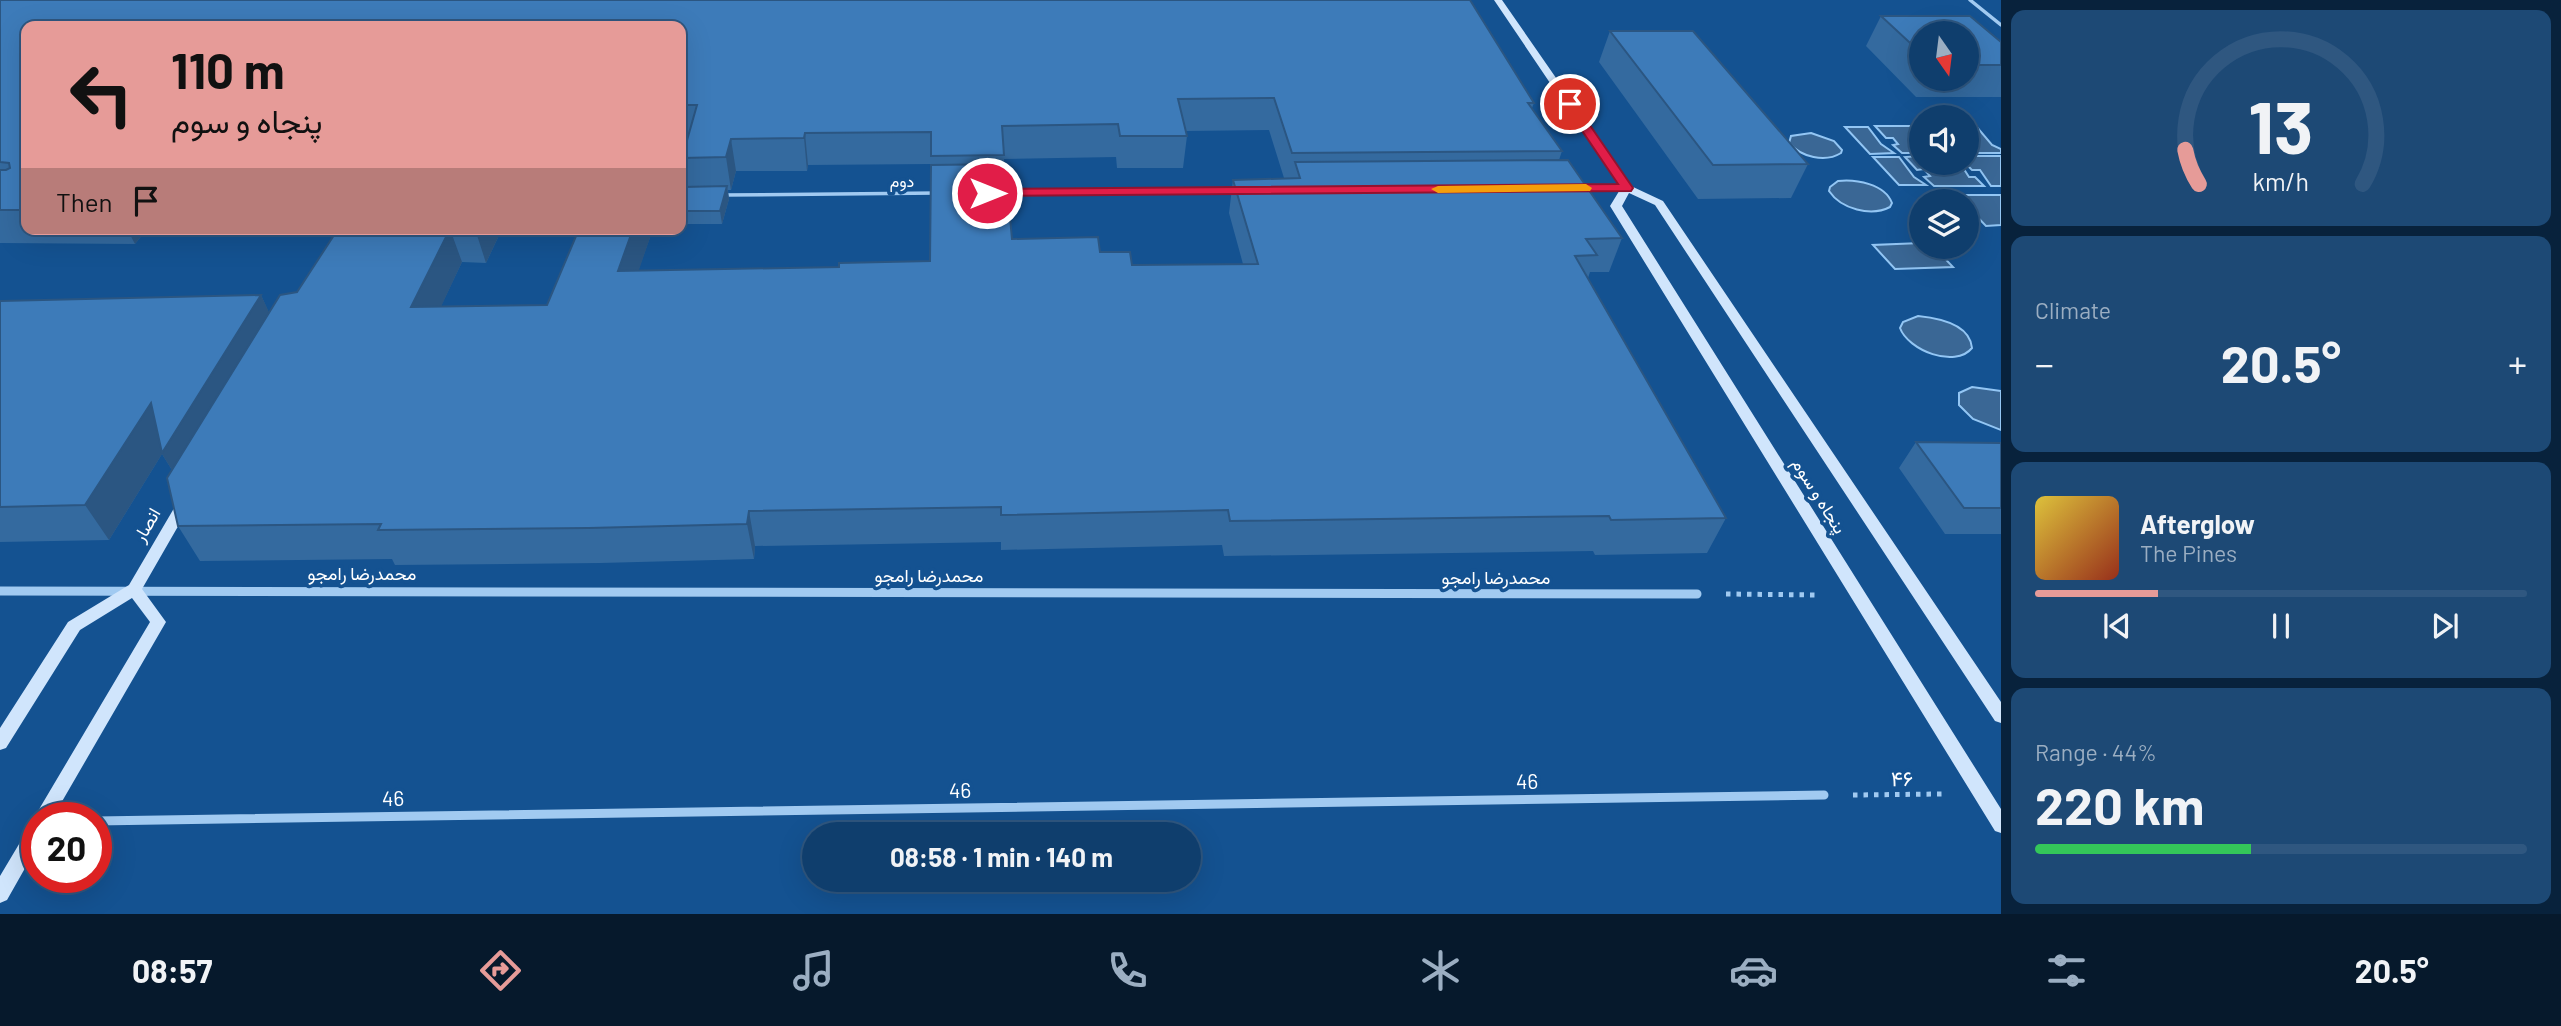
<!DOCTYPE html>
<meta charset="utf-8">
<style>
body{margin:0;font-family:Barlow,Vazirmatn,sans-serif;background:#1d4975;color:#f1f3f6;height:100vh;display:flex;flex-direction:column;font-size:26px;white-space:nowrap}
*{box-sizing:border-box;margin:0}
p{font-size:23px;color:#9baec2}
.icon{flex:none;width:38px;height:38px;fill:none;stroke:currentColor;stroke-width:2;stroke-linecap:round;stroke-linejoin:round}
.map{position:relative;flex:1;overflow:hidden}
.side{display:flex;flex-direction:column;gap:10px;padding:10px;background:#08223c;width:560px}
.side>*{flex:none}
.banner{position:absolute;left:21px;top:21px;width:665px;height:214px;border-radius:14px;box-shadow:0 7px 28px #0002,0 0 0 2px #2f5780;background:#e69b98;color:#111;overflow:hidden}
.needle{width:46px;rotate:166deg}
.fabs{position:absolute;left:1909px;top:21px;display:grid;gap:14px}
.fabs a{display:grid;place-items:center;width:70px;height:70px;border-radius:50%;background:#0f3e6d;box-shadow:0 7px 28px #0002,0 0 0 2px #2f5780;font-size:35px}
.speed{position:absolute;left:21px;top:802px;display:flex;gap:14px;font-size:35px;font-weight:700;text-align:center}
.speed>*{display:grid;place-content:center;width:91px;height:91px;border-radius:50%;background:#0f3e6d;box-shadow:0 7px 28px #0002,0 0 0 2px #2f5780;line-height:1}
.speed .limit{border:10px solid #d22;background:#fff;color:#111}
.pin{position:absolute;display:grid;place-items:center;width:60px;height:60px;color:#fff;margin:-30px;border:4px solid #fff;border-radius:50%;box-shadow:0 2px 7px #0007}
.me{position:absolute;width:77px;margin:-38px;rotate:90deg;stroke-linejoin:round;filter:drop-shadow(0 0 5px #0008)}
.turn{display:flex;align-items:center;gap:24px;height:147px;padding:0 35px;font-size:32px}
.turn .icon{width:91px;height:91px;stroke-width:2.5}
.turn b{display:block;font-size:49px;line-height:60px}
.then{display:flex;align-items:center;height:66px;padding:0 35px;background:#0003;gap:14px;font-size:26px}
.big{font-size:52px;font-weight:700;line-height:1.1}
.side .widget{flex:1;display:flex;flex-direction:column;justify-content:center;gap:10px;min-width:0;padding:0 24px;border-radius:14px;background:#1d4975}
.side .dial{align-items:center;gap:0}
.dial svg{height:182px;overflow:visible;fill:none;stroke:#2f5780;stroke-width:7;stroke-linecap:round;text-anchor:middle}
.dial text{fill:#f1f3f6;stroke:none}
.song{display:flex;align-items:center;gap:21px}
.cover{width:84px;height:84px;border-radius:10px;background:linear-gradient(135deg,hsl(50 70% 55%),hsl(10 70% 35%))}
.played{height:7px;border-radius:4px;background:linear-gradient(90deg,#e69b98 25%,#2f5780 25%)}
.keys{display:flex;justify-content:space-around;direction:ltr}
.heat{display:flex;justify-content:space-between;align-items:center;font-size:38px;direction:ltr}
.charge{height:10px;border-radius:5px;background:linear-gradient(90deg,#34c759 44%,#2f5780 0)}
.trip{position:absolute;left:802px;top:822px;width:399px;height:70px;border-radius:35px;background:#0f3e6d;box-shadow:0 7px 28px #0002,0 0 0 2px #2f5780;font-weight:700;line-height:70px;text-align:center}
.tab-bar{display:flex;height:112px;justify-content:space-around;align-items:center;background:#06192c;color:#9baec2}
.tab-bar .icon{width:49px;height:49px}
.tab-bar .on{color:#e69b98}
.tab-bar b{font-size:32px;color:#f1f3f6}
main{display:flex;flex:1;min-height:0}
.map>svg:first-child{display:block}
</style>
<main>
<div class="map">
<svg width="2001" height="914" viewBox="0 0 2001 914">
<rect width="100%" height="100%" fill="#145291"/>
<path fill="#3a6795" stroke="#93c6f4" stroke-width="2" d="M1875 126H1921V153H1902L1893 145 1898 144 1893 138H1886Z
M1967 126H1976L1992 145 2001 149V153H1967Z
M1845 127H1868L1881 144 1894 153 1870 154Z
M1811 133 1834 141 1842 150 1841 153C1825 163 1801 157 1789 143L1791 136Z
M1921 156 1922 163H1960L1969 177H1975L1984 186H1934L1924 177 1930 176 1924 169 1917 170 1905 157Z
M1967 156H2001V186H1991L1980 170H1972L1965 163Z
M1873 157H1899L1914 177 1926 185H1899Z
M1838 181C1856 179 1885 184 1892 203L1890 207C1871 217 1841 209 1829 191L1830 187Z
M1956 195H2001V225L1986 226 1967 206V201Z
M1921 243 1922 247H1934L1953 267 1895 269 1873 245Z
M1918 316C1938 318 1970 324 1972 348 1955 369 1908 350 1900 328L1903 322Z
M1972 387 2001 391V430L1973 419 1959 405V393Z"/>
<g fill="none" stroke-linecap="round" stroke-linejoin="round">
<path stroke="#a1caf1" stroke-width="5" stroke-dasharray="4.5 6" stroke-linecap="butt" d="M1726 594 1819 595
M1853 795 1942 794"/>
<path stroke="#a1caf1" stroke-width="3.5" d="M1970 0 2001 25
M1581 188H1627
M1004 193 1239 191
M724 195 938 193"/>
<path stroke="#a1caf1" stroke-width="9" d="M0 591 1697 594
M96 821 1824 795"/>
<path fill="#d0e5fc" fill-rule="evenodd" d="M1494 0H1502L1631 186 1663 201 2001 702V723L1995 721 1655 205 1629 193 1622 206 2001 809V833L1995 831 1610 206 1621 188Z
M185 497 190 498 192 502 142 589 166 622 53 817H37V821L35 817 38 811 150 622 132 598 80 630 6 748 0 750V728L68 622 129 585 180 498Z
M37 822V847L7 900 0 903V876L31 824Z"/>
</g>
<path fill="#346a9f" fill-rule="evenodd" d="M0 0H1470L1534 103 1532 108 1562 151 1559 160H1568L1622 238 1609 272H1590L1588 278 1726 518 1707 553 1595 555 1593 551 1224 556 1222 545 1001 550V542L755 546 754 559 600 563 395 565 392 559 200 561 178 526 167 478 172 470 162 454 109 540 0 542V301L261 295 269 313 280 295 297 292 338 229H502L486 263 462 262 441 306 547 305 579 229H653L638 271 839 267V263L930 261 931 164 808 165 807 171H736L731 190H728L729 199 722 224H681V195L683 187 687 186 682 158 688 137H681V26H26V229H147L135 244 0 243ZM1269 130 1284 178 1233 180 1229 213 1243 264 1132 265 1130 252H1100L1098 237 1012 239 1004 159 1116 157 1117 168H1183L1187 136 1186 131Z
M1881 16H1970L2001 42V97H1916L1866 46ZM1922 33H1967V79H1922Z
M1610 31 1808 164 1791 198 1698 199 1599 62Z
M1916 442 2001 443V534H1945L1899 468Z"/>
<path fill="#2b5682" d="M805 133 808 165 807 171 804 138Z
M731 139 736 171 731 190 726 157Z
M727 186 729 199 722 224 720 211Z
M127 229H147L135 244Z
M450 229 462 262 425 341 411 307Z
M475 229H502L486 263Z
M633 229H653L627 305 618 271Z
M261 295 277 329 183 488 162 454 109 540 85 505 151 403Z
M749 511 755 546 754 559 747 524Z"/>
<path fill="#3d7bb9" stroke="#2b5682" stroke-width="2" d="M0 0H1470L1534 103H1528L1562 151 1292 153 1274 98 1178 99 1187 136H1120L1118 124 1002 126 1004 155 931 156V132L805 133 804 138 731 139 726 157 682 158 697 105H681V26H26V210H0V170H6L10 168 9 163 0 162Z
M1881 16H1970L2001 42V65H1967V33H1922V54Z
M1610 31H1693L1808 164 1713 165Z
M1568 160 1622 238 1586 239 1597 255 1575 256 1726 518 1611 520 1609 516 1230 521 1228 510 1001 515V507L749 511 747 524 589 528 378 530 381 524 178 526 167 478 280 295 297 292 338 229H450L411 307 547 305 579 229H633L618 271 839 267V263L930 261 931 165 1005 164 1012 239 1098 237 1100 252H1130L1132 265 1258 264 1233 180 1300 178 1295 162Z
M727 186 720 211H681V195L683 187Z
M261 295 162 453 151 403 85 505 0 507V301Z
M1916 442 2001 443V508H1964Z"/>
<path fill="#e11d48" stroke="#92132f" stroke-width="2" d="M1566 102H1574L1633 188 1631 191 987 196 981 193 987 189 1618 184 1564 104Z"/>
<path fill="#f59e0b" d="M1586 184 1592 188 1590 191 1438 193 1431 189 1438 186Z"/>
<g text-anchor="middle" stroke-width="7" stroke-linejoin="round" paint-order="stroke">
<g font-size="16" fill="#fff" stroke="#145291">
<text x="902" y="187">دوم</text>
</g>
<g font-size="18" fill="#fff" stroke="#145291">
<text transform="translate(1819 496) rotate(58)" y="6">پنجاه و سوم</text>
<text transform="translate(147 525) rotate(-60)" y="6">انصار</text>
<text x="362" y="580">محمدرضا رامجو</text>
<text x="929" y="582">محمدرضا رامجو</text>
<text x="1496" y="584">محمدرضا رامجو</text>
</g>
<g font-size="21" fill="#fff" stroke="#145291">
<text transform="translate(1902 779) rotate(-1)" y="7">۴۶</text>
<text transform="translate(1527 782) rotate(-1)" y="7">46</text>
<text transform="translate(960 791) rotate(-1)" y="7">46</text>
<text transform="translate(393 799) rotate(-1)" y="7">46</text>
</g>
</g>
</svg>
<div class="fabs">
<a><svg class="needle" viewBox="-14 -14 28 28"><path d="M0-13l5 13h-10z" fill="#e53935"/><path d="M0 13l5-13h-10z" fill="#9baec2"/></svg></a>
<a><svg class="icon" aria-label="sound" viewBox="0 0 24 24"><path d="M4 9h4l5-4v14l-5-4H4zM17 9q2 3 0 6"/></svg></a>
<a><svg class="icon" aria-label="layers" viewBox="0 0 24 24"><path d="M12 4l9 5-9 5-9-5zM3 14l9 5 9-5"/></svg></a>
</div>
<div class="speed"><div class="limit">20</div></div>
<div class="pin" style="left:1570px;top:104px;background:#d93025"><svg class="icon" aria-label="arrive" viewBox="0 0 24 24"><path d="M6 21V4h12l-3 4 3 4H6"/></svg></div>
<svg class="me" style="left:987px;top:193px" viewBox="-20 -20 40 40"><circle r="17" fill="#e11d48" stroke="#fff" stroke-width="3"/><path d="M0-11L8 9 0 5-8 9z" fill="#fff"/></svg>
<div class="trip">08:58 · 1 min · 140 m</div>
<div class="banner">
<div class="turn"><svg class="icon" aria-label="left" viewBox="0 0 24 24"><path d="M17 20v-9H6M10 6l-5 5 5 5"/></svg><div><b>110 m</b>پنجاه و سوم</div></div>
<div class="then">Then<svg class="icon" aria-label="arrive" viewBox="0 0 24 24"><path d="M6 21V4h12l-3 4 3 4H6"/></svg></div>
</div>
</div>
<section class="side">
<div class="widget dial"><svg viewBox="0 0 100 80">
<path d="M14 69A42 42 0 1 1 86 69"/>
<path d="M14 69A42 42 0 0 1 8 54" stroke="#e69b98"/>
<text x="50" y="56" font-size="32" font-weight="700">13</text>
<text x="50" y="72" font-size="11">km/h</text>
</svg></div>
<div class="widget"><p>Climate</p>
<div class="heat"><a>−</a><b class="big">20.5°</b><a>+</a></div>
</div>
<div class="widget">
<div class="song"><i class="cover"></i><div><b>Afterglow</b><p>The Pines</p></div></div>
<div class="played"></div>
<div class="keys"><svg class="icon" aria-label="previous" viewBox="0 0 24 24"><path d="M18 5L8 12l10 7zM5 5v14"/></svg><svg class="icon" aria-label="pause" viewBox="0 0 24 24"><path d="M8 5v14M16 5v14"/></svg><svg class="icon" aria-label="next" viewBox="0 0 24 24"><path d="M6 5l10 7-10 7zM19 5v14"/></svg></div>
</div>
<div class="widget"><p>Range · 44%</p><b class="big">220 km</b><div class="charge"></div></div>
</section>
</main>
<nav class="tab-bar">
<b>08:57</b>
<svg class="icon on" aria-label="directions" viewBox="0 0 24 24"><path d="M12 3l9 9-9 9-9-9zM9 14v-3h6M13 9l2 2-2 2"/></svg>
<svg class="icon" aria-label="music" viewBox="0 0 24 24"><path d="M9 18V5l10-2v13"/><circle cx="6" cy="18" r="3"/><circle cx="16" cy="16" r="3"/></svg>
<svg class="icon" aria-label="phone" viewBox="0 0 24 24"><path d="M5 4h4l2 5-3 2q2 4 5 5l2-3 5 2v4C11 20 4 13 5 4z"/></svg>
<svg class="icon" aria-label="climate" viewBox="0 0 24 24"><path d="M12 3v18M4 7l16 10M4 17L20 7"/></svg>
<svg class="icon" aria-label="car" viewBox="0 0 24 24"><path d="M5 17H2v-5l4-1 3-4h7l3 4 3 1v5h-3M9 17h6M6 11h13"/><circle cx="7" cy="17" r="2"/><circle cx="17" cy="17" r="2"/></svg>
<svg class="icon" aria-label="filters" viewBox="0 0 24 24"><path d="M4 7h16M4 17h16"/><circle cx="9" cy="7" r="2"/><circle cx="15" cy="17" r="2"/></svg>
<b>20.5°</b>
</nav>
